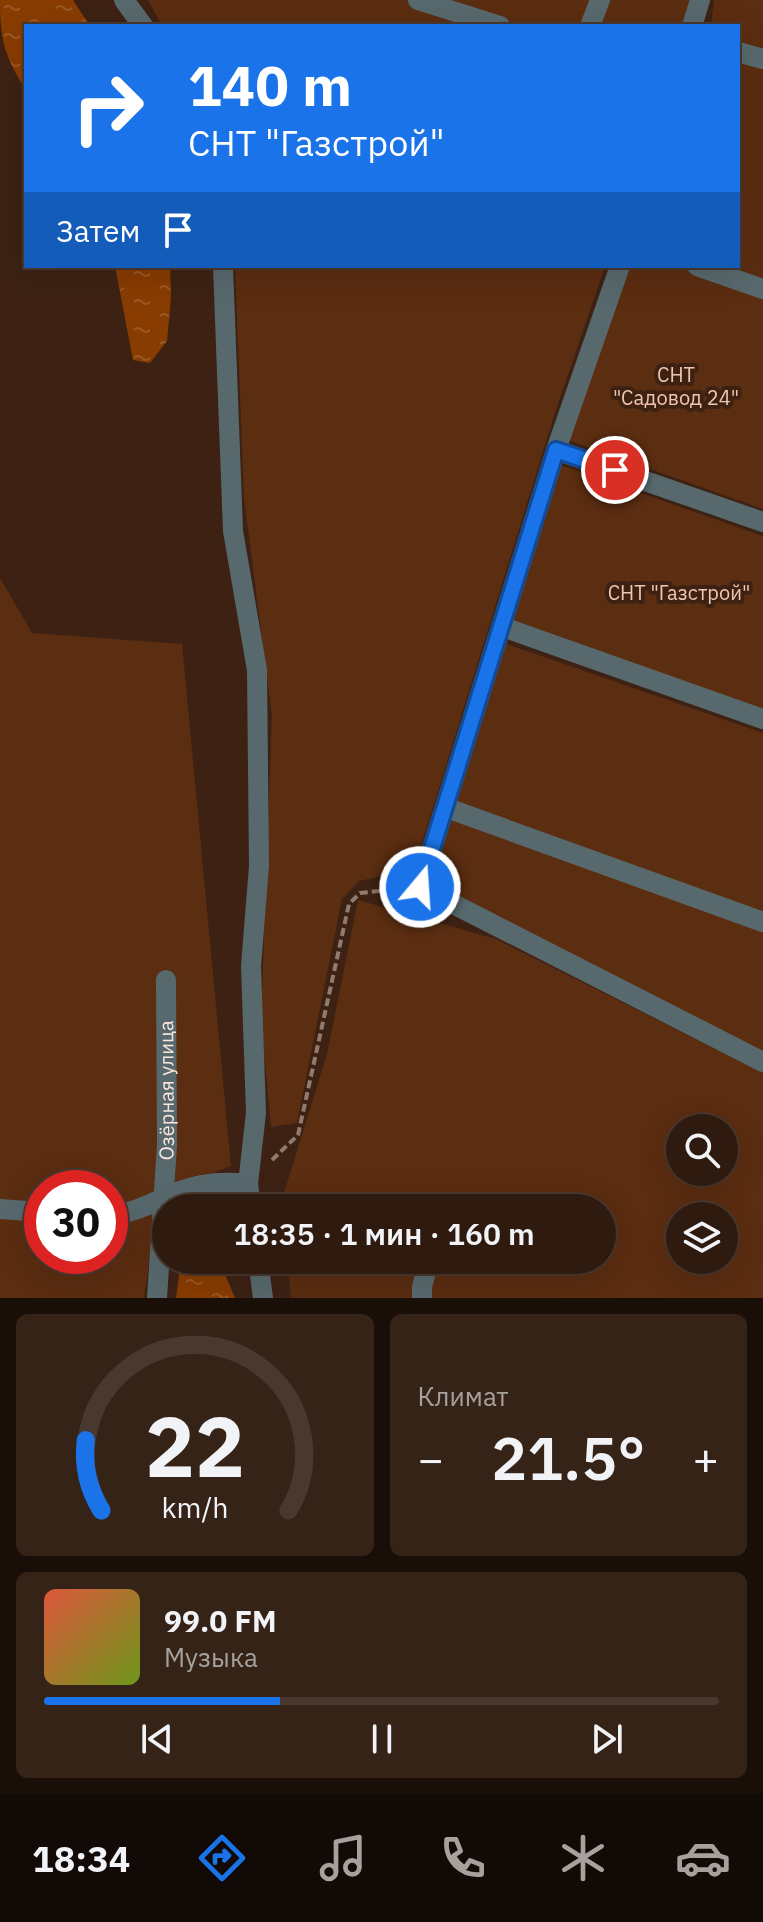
<!DOCTYPE html>
<html lang="ru">
<meta charset="utf-8">
<style>
body{margin:0;font-family:"IBM Plex Sans",sans-serif;background:#362318;color:#f1f3f6;height:100vh;display:flex;flex-direction:column;font-size:30px;white-space:nowrap}
*{box-sizing:border-box;margin:0}
p{font-size:26px;color:#a7a19e}
.icon{flex:none;width:44px;height:44px;fill:none;stroke:currentColor;stroke-width:2;stroke-linecap:round;stroke-linejoin:round}
.map{position:relative;height:1298px;overflow:hidden}
.sheet{display:flex;flex-direction:column;gap:16px;padding:16px;background:#190e08;flex:1}
.sheet>*{flex:none}
.hud{position:absolute;left:24px;top:24px;width:716px;height:244px;border-radius:0px;box-shadow:0 8px 32px #0002,0 0 0 2px #49382f;background:#1a73e8;color:#fff;overflow:hidden}
.tools{position:absolute;left:666px;top:1114px;display:grid;gap:16px}
.tools a{display:grid;place-items:center;width:72px;height:72px;border-radius:50%;background:#2e1a0f;box-shadow:0 8px 32px #0002,0 0 0 2px #49382f;font-size:40px}
.speed{position:absolute;left:24px;top:1170px;display:flex;gap:16px;font-size:40px;font-weight:700;text-align:center}
.speed>*{display:grid;place-content:center;width:104px;height:104px;border-radius:50%;background:#2e1a0f;box-shadow:0 8px 32px #0002,0 0 0 2px #49382f;line-height:1}
.speed .limit{border:12px solid #d22;background:#fff;color:#111}
.pin{position:absolute;display:grid;place-items:center;width:68px;height:68px;color:#fff;margin:-34px;border:4px solid #fff;border-radius:50%;box-shadow:0 2px 8px #0007}
.me{position:absolute;width:88px;margin:-44px;rotate:18deg;stroke-linejoin:round;filter:drop-shadow(0 0 6px #0008)}
.turn{display:flex;align-items:center;gap:28px;height:168px;padding:0 32px;font-size:36px}
.turn .icon{width:104px;height:104px;stroke-width:2.5}
.turn b{display:block;font-size:56px;line-height:68px}
.then{display:flex;align-items:center;height:76px;padding:0 32px;background:#0003;gap:16px;font-size:30px}
.big{font-size:60px;font-weight:600;line-height:1.1}
.sheet .card{flex:1;display:flex;flex-direction:column;justify-content:center;gap:12px;min-width:0;padding:0 28px;border-radius:12px;background:#362318}
.sheet .dial{align-items:center;gap:0}
.dial svg{height:208px;overflow:visible;fill:none;stroke:#49382f;stroke-width:7;stroke-linecap:round;text-anchor:middle}
.dial text{fill:#f1f3f6;stroke:none}
.song{display:flex;align-items:center;gap:24px}
.cover{width:96px;height:96px;border-radius:12px;background:linear-gradient(135deg,hsl(10 70% 55%),hsl(80 70% 35%))}
.played{height:8px;border-radius:4px;background:linear-gradient(90deg,#1a73e8 35%,#49382f 35%)}
.keys{display:flex;justify-content:space-around;direction:ltr}
.heat{display:flex;justify-content:space-between;align-items:center;font-size:44px;direction:ltr}
.sheet .tiles{flex:1;display:grid;gap:16px;grid-template-columns:1fr 1fr}
.card:last-child{grid-column:span 2}
.trip{position:absolute;left:152px;top:1194px;width:464px;height:80px;border-radius:40px;background:#2e1a0f;box-shadow:0 8px 32px #0002,0 0 0 2px #49382f;font-weight:600;line-height:80px;text-align:center}
.dock{display:flex;height:128px;justify-content:space-around;align-items:center;background:#120a06;color:#a7a19e}
.dock .icon{width:56px;height:56px}
.dock .selected{color:#1a73e8}
.dock b{font-size:36px;color:#f1f3f6}
.map>svg:first-child{display:block}
</style>
<div class="map">
<svg width="763" height="1298" viewBox="0 0 763 1298">
<defs>
<pattern id="water-ripples" width="26" height="14" patternUnits="userSpaceOnUse" patternTransform="scale(2)"><rect width="26" height="14" fill="#883c00"/><path d="M2 4q2-2 4 0t4 0M15 11q2-2 4 0t4 0" fill="none" stroke="#9a5825"/></pattern>
</defs>
<rect width="100%" height="100%" fill="#3d2214"/>
<path fill="#5b2d11" fill-rule="evenodd" d="M148 0H691L685 26H162Z
M714 0H763V52L738 44V26H711Z
M738 58 763 67V509L568 440 624 266H738Z
M235 266H605L554 416 414 869 359 881 342 899 297 1123 271 1127 261 1018 272 716 244 498Z
M561 465 763 536V709L513 621Z
M0 578 32 633 182 644 231 1166 159 1193 144 1298H0ZM42 1188H110V1256H42Z
M504 643 763 733V1052L428 882Z
M358 900 496 939 763 1073V1298H291L288 1260H602V1208H284L283 1196 327 1054ZM680 1128H724V1172H680ZM680 1216H724V1260H680Z"/>
<path fill="url(#water-ripples)" d="M0 0H73L90 26H26V90C4 56 0 39 0 0Z
M115 266H170L171 298 167 341 150 363 133 360Z
M181 1260H219L235 1298H176Z"/>
<g fill="none" stroke-linecap="round" stroke-linejoin="round">
<path stroke="#917a6e" stroke-width="4" stroke-dasharray="8 4" stroke-linecap="butt" d="M272 1160 298 1135 349 904 360 893 399 889"/>
<g stroke="#58696d" stroke-width="20">
<path d="M124 0 143 26"/>
<path d="M418 0 500 26"/>
<path d="M590 26 600 0"/>
<path d="M692 26 700 0"/>
<path d="M738 52 763 59"/>
<path d="M223 266 233 531 257 670 259 866 251 966 256 1113 248 1184 251 1208"/>
<path d="M620 266 556 450 420 887 763 1062"/>
<path d="M697 266 763 289"/>
<path d="M556 450 763 522"/>
<path d="M503 627 763 719"/>
<path d="M447 808 763 922"/>
<path d="M0 1209 42 1212"/>
<path d="M110 1215C133 1214 156 1201 177 1192 200 1183 224 1181 248 1184"/>
<path d="M258 1260 263 1298"/>
<path id="s1" d="M157 1298 167 1145 166 980"/>
<path d="M422 1298V1287L429 1260"/>
</g>
</g>
<g fill="none" stroke-linecap="round" stroke-linejoin="round">
<g stroke="#114b97" stroke-width="20">
<path id="route" d="M420 887 556 450 615 470"/>
</g>
<use href="#route" stroke="#1a73e8" stroke-width="14"/>
</g>
<g text-anchor="middle" stroke-width="8" stroke-linejoin="round" paint-order="stroke">
<g font-size="20" fill="#f2c5ae" stroke="#3d2214">
<text x="676" y="382">СНТ<tspan x="676" dy="23">"Садовод 24"</tspan></text>
<text x="679" y="600">СНТ "Газстрой"</text>
</g>
<g font-size="20" fill="#f8e6dc" stroke="#3d2214">
<text dy="7" stroke="none"><textPath href="#s1" startOffset="208">Озёрная улица</textPath></text>
</g>
</g>
</svg>
<div class="tools">
<a><svg class="icon" aria-label="search" viewBox="0 0 24 24"><circle cx="10" cy="10" r="6"/><path d="M15 15l6 6"/></svg></a>
<a><svg class="icon" aria-label="layers" viewBox="0 0 24 24"><path d="M12 4l9 5-9 5-9-5zM3 14l9 5 9-5"/></svg></a>
</div>
<div class="speed"><div class="limit">30</div></div>
<div class="pin" style="left:615px;top:470px;background:#d93025"><svg class="icon" aria-label="arrive" viewBox="0 0 24 24"><path d="M6 21V4h12l-3 4 3 4H6"/></svg></div>
<svg class="me" style="left:420px;top:887px" viewBox="-20 -20 40 40"><circle r="17" fill="#1a73e8" stroke="#fff" stroke-width="3"/><path d="M0-11L8 9 0 5-8 9z" fill="#fff"/></svg>
<div class="trip">18:35 · 1 мин · 160 m</div>
<div class="hud">
<div class="turn"><svg class="icon" aria-label="right" viewBox="0 0 24 24"><path d="M7 20v-9h11M14 6l5 5-5 5"/></svg><div><b>140 m</b>СНТ &quot;Газстрой&quot;</div></div>
<div class="then">Затем<svg class="icon" aria-label="arrive" viewBox="0 0 24 24"><path d="M6 21V4h12l-3 4 3 4H6"/></svg></div>
</div>
</div>
<section class="sheet">
<div class="tiles">
<div class="card dial"><svg viewBox="0 0 100 80">
<path d="M14 69A42 42 0 1 1 86 69"/>
<path d="M14 69A42 42 0 0 1 8 42" stroke="#1a73e8"/>
<text x="50" y="56" font-size="32" font-weight="700">22</text>
<text x="50" y="72" font-size="11">km/h</text>
</svg></div>
<div class="card"><p>Климат</p>
<div class="heat"><a>−</a><b class="big">21.5°</b><a>+</a></div>
</div>
<div class="card">
<div class="song"><i class="cover"></i><div><b>99.0 FM</b><p>Музыка</p></div></div>
<div class="played"></div>
<div class="keys"><svg class="icon" aria-label="previous" viewBox="0 0 24 24"><path d="M18 5L8 12l10 7zM5 5v14"/></svg><svg class="icon" aria-label="pause" viewBox="0 0 24 24"><path d="M8 5v14M16 5v14"/></svg><svg class="icon" aria-label="next" viewBox="0 0 24 24"><path d="M6 5l10 7-10 7zM19 5v14"/></svg></div>
</div>
</div>
</section>
<nav class="dock">
<b>18:34</b>
<svg class="icon selected" aria-label="directions" viewBox="0 0 24 24"><path d="M12 3l9 9-9 9-9-9zM9 14v-3h6M13 9l2 2-2 2"/></svg>
<svg class="icon" aria-label="music" viewBox="0 0 24 24"><path d="M9 18V5l10-2v13"/><circle cx="6" cy="18" r="3"/><circle cx="16" cy="16" r="3"/></svg>
<svg class="icon" aria-label="phone" viewBox="0 0 24 24"><path d="M5 4h4l2 5-3 2q2 4 5 5l2-3 5 2v4C11 20 4 13 5 4z"/></svg>
<svg class="icon" aria-label="climate" viewBox="0 0 24 24"><path d="M12 3v18M4 7l16 10M4 17L20 7"/></svg>
<svg class="icon" aria-label="car" viewBox="0 0 24 24"><path d="M5 17H2v-5l4-1 3-4h7l3 4 3 1v5h-3M9 17h6M6 11h13"/><circle cx="7" cy="17" r="2"/><circle cx="17" cy="17" r="2"/></svg>
</nav>
